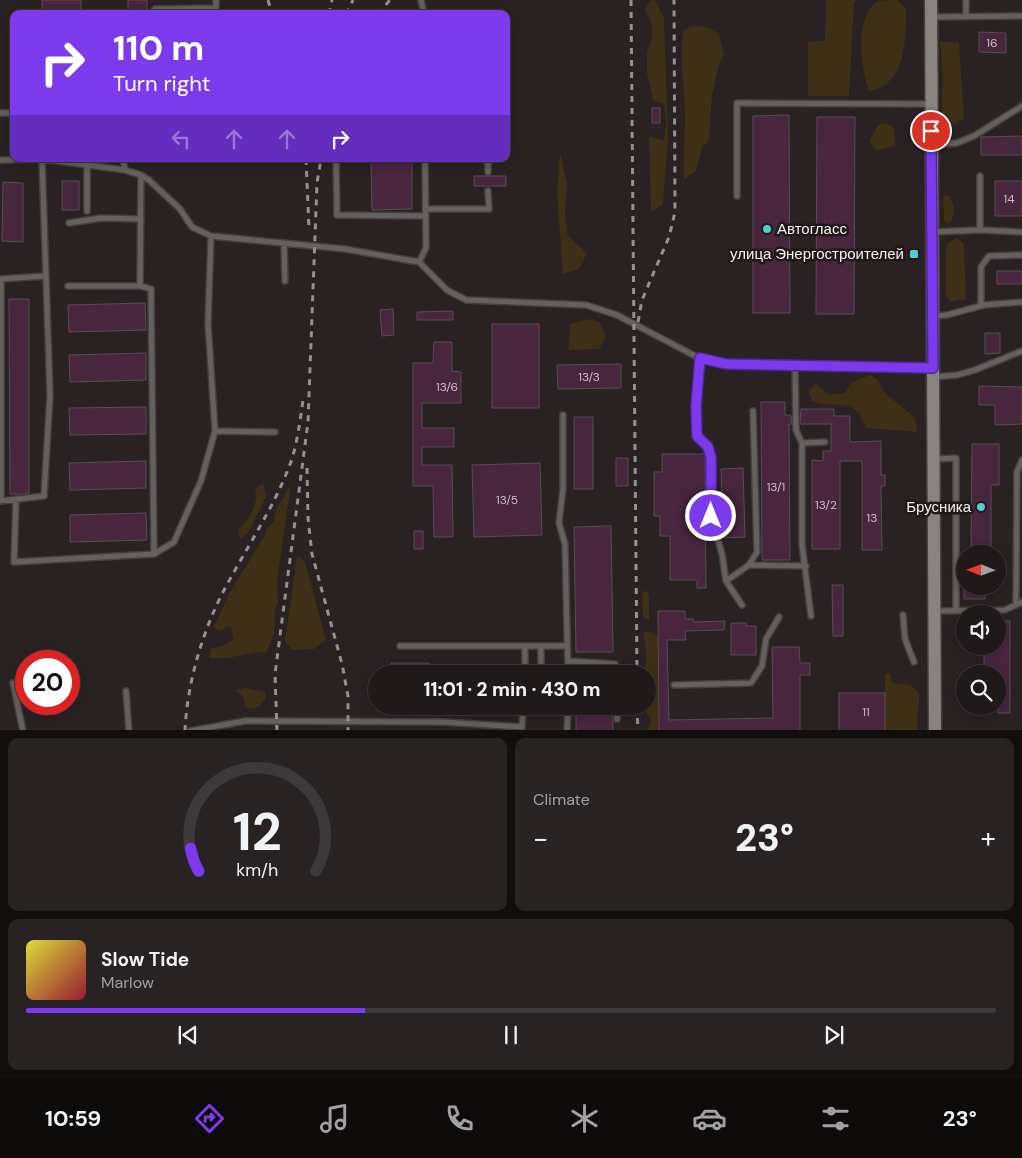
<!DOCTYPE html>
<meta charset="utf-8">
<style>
body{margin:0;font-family:"DM Sans",sans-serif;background:#282223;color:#f1f3f6;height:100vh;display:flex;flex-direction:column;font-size:19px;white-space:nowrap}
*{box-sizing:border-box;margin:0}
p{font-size:16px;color:#a2a0a2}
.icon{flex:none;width:28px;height:28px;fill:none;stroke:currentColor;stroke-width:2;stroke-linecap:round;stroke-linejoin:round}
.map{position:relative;height:730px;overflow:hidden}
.side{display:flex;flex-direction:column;gap:8px;padding:8px;background:#120e0e;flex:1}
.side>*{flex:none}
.guide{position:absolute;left:10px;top:10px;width:500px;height:152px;border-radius:10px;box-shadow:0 2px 12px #0003,0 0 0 1px #3d3839;background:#7c3aed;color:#fff;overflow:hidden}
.needle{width:32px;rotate:271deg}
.fabs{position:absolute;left:956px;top:545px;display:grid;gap:10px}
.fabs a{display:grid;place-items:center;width:50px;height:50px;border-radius:50%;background:#20191a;box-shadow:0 2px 12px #0003,0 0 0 1px #3d3839;font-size:25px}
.speed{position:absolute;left:15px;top:650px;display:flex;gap:10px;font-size:25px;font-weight:700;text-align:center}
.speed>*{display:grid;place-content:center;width:65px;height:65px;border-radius:50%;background:#20191a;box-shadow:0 2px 12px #0003,0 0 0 1px #3d3839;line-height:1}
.speed .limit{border:8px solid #d22;background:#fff;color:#111}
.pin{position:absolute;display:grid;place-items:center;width:42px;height:42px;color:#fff;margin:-21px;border:2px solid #fff;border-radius:50%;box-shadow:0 1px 5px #0007}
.me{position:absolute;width:55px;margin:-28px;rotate:0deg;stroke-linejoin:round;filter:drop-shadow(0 0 4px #0008)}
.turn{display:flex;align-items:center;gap:18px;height:105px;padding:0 20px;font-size:22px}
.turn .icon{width:65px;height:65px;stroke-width:2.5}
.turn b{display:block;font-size:35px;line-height:42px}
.lanes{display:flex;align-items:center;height:48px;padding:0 20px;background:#0003;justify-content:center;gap:25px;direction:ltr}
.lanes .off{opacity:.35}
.big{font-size:38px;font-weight:800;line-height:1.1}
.side .widget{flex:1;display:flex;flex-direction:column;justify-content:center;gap:8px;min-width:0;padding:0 18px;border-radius:10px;background:#282223}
.side .dial{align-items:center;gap:0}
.dial svg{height:130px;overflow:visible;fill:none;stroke:#3d3839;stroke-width:7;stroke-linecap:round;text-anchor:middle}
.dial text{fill:#f1f3f6;stroke:none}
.song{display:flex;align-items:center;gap:15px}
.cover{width:60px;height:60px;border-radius:8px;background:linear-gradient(135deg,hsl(60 70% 55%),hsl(350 70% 35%))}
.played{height:5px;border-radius:2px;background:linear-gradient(90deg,#7c3aed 35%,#3d3839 35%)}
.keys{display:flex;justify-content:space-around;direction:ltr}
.heat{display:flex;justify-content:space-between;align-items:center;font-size:28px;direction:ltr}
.side .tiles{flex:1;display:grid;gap:8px;grid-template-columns:1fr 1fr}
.widget:last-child{grid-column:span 2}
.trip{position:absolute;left:368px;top:665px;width:288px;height:50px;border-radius:25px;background:#20191a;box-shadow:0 2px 12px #0003,0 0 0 1px #3d3839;font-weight:800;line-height:50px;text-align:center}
.dock{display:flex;height:80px;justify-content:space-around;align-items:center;background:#0d0a0a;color:#a2a0a2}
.dock .icon{width:35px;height:35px}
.dock .on{color:#7c3aed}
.dock b{font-size:22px;color:#f1f3f6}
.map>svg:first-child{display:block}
</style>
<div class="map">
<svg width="1022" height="731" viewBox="0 0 1022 731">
<rect width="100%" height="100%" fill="#2a2122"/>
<path fill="#3e3016" d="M651 0H655L664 18 668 138 663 204 651 212 649 137 664 140 666 124 664 104 653 100 647 73V51L652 39V25L645 9Z
M826 0H857L854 3 849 96H808V42L825 40Z
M897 0 906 8C906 38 907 85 869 91 861 70 854 16 877 2 882 0 891 0 897 0Z
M692 26 707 27 719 34 724 55 719 64 712 95 709 140 702 148 696 171 684 179C683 158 685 137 685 116 685 86 678 59 684 30Z
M940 41 959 43 964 118 955 125 941 124 943 80Z
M886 123 894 128 895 145 877 151 869 142 878 125Z
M560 152 567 184 565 214 568 236 587 253 579 269 563 274 557 192Z
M943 195 950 197C955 207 956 215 949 224L944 221Z
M957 238 964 244 966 299 950 302 946 295V249L947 243Z
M590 319 599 322 606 336 599 349 569 350 570 324Z
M870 375 877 379 884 392 915 418 917 432 866 428C853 393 836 411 812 401L808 391 816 384 829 395 845 393 851 383Z
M263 483 266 497 248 533 240 539 238 530C249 520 259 504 255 489Z
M291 484 277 581 278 603 275 610 274 634 266 653 259 652 227 658H209L211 648 223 646 233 640 231 626 219 631 214 627 230 592 264 537 267 528 274 521 276 510Z
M297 556 305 562 326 640 314 649 292 650 285 641Z
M646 590 649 595V621L643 616 642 594Z
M649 631 658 635 659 730H647L651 720 645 711 644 670 647 659 643 632Z
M890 673 892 683 910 685 919 693C921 706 914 716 918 730H885V674Z
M245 688 265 692V700L255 709 245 707 244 698 235 690Z
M384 706H405L406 708 404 714 385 713 380 710Z"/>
<path fill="#47263e" stroke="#574e54" d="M42 0H81V14H42Z
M128 0H147V14H128Z
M979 32 1006 33V53L979 52Z
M652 108H660V123H652Z
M789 115 790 313H753V116Z
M817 117H855L854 314H816Z
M1022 136V155H981V137Z
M371 159H412V209L372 210Z
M474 176H506V186H474Z
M62 181H79V210H62Z
M995 181H1022V216H995Z
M3 182 23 183V242L2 241Z
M997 271H1022V284H997Z
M9 299H29V493L27 494H10Z
M145 303 146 330 69 332 68 305Z
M393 309 394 335 382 336 380 310Z
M453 311V320H417V312Z
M492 324H539V408H492Z
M985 333H1000V353L985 354Z
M434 342H452V371L461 372V403H422V428H454V447H422V465H452L453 537H434L433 486H413V363H433Z
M146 353V380L70 382 69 355Z
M621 364V388L558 389 557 365Z
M979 386 1022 387V424L995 425V405H979Z
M761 402H785V415H791L792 424H789L790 560H762Z
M146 407V434L70 435 69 408Z
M801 409H834V416H850V442L881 441V475H885V486H881L882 550H862V461H840V549H812V460L823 461V451H831V424H800Z
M574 417H593V489H574Z
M972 444H999V485H991V554H971Z
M662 454H705L706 588H697V580H670V536H660V516H654V472H662Z
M616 458H628V486H616Z
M146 461V488L70 490 69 463Z
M540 463 542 535 474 537 472 465Z
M743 468 745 537 723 538 721 469Z
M146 513 147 540 70 542V515Z
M611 526 613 652H576L574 527Z
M414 531H423V549H414Z
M832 585H843V636H833Z
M964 586H985V599H964Z
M658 611H685V619H693L694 622 725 621 724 630 685 631 686 640H667L669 720 773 718 772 647H799L800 663H810V675H800V731H659Z
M998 621H1010V713H998V674H984V646H998Z
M731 623H746V626H756V655H731Z
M391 663H429V674H391Z
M839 693H885V731H839Z
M576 706H613V731H576Z"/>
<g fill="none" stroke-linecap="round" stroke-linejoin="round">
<g stroke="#473e3f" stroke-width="8">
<path id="lane" d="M421 0 424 14
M966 0V17
M155 9 216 8
M216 14V0
M931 17 1022 16
M0 113H14
M931 145 957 143 974 136 1022 106
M123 159 125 170
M336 159 337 215 426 216
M0 160 42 159 125 170 141 175 149 180 180 209 192 227 211 236 345 249 419 262 447 290 466 300 586 305 617 315 699 358 726 364 933 368
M488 172V159
M980 176V230
M737 196V103L931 104
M426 209H489L488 191
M87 211V165
M69 223 101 218 141 219
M932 232 980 230 1022 232
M284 243 285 281
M419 262 426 248 425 159
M0 279 46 276
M1 279V501
M68 286H140L141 175
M981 306V267L989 256 1022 255
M934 316 947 315 984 305 1022 302
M699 358 696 406 697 436 708 447 711 458V516L722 554 726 581 742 605
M795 367 796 430 802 443V545L811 616
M935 377 957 375 975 370 1022 351
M563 415V488L559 523 565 544 568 674
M215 431 275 432
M802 443 825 442
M934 459 956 458V611
M16 500 14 562 154 554 151 289 140 286
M0 501 44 496 50 395 42 159
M154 554 174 542 201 481 215 431 208 323 211 236
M749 565 806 566
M726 581 749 565 757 552 753 411
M1016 604 1017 472 1022 460
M934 611 1005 610 1022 602
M903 615 905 639 914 662
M400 646H567
M541 646V674
M568 661 615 664 620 674
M525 674V646
M13 683 23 731
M674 685 751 683 762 666 766 639 779 617
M126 691 129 731
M617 719 619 706
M190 731 245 721 444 722 522 727 523 706
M567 731 568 706"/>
</g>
<g stroke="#473e3f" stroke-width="15">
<path id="secondary" d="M931 0 935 731"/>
</g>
<use href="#lane" stroke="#64605e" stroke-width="5"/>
<use href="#secondary" stroke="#89827f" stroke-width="12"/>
<path stroke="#978f90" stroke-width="3" stroke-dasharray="6 6" stroke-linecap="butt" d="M268 0 272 14
M631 0 637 674
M329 14 332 0
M346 14 353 0
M378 14 390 0
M306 159 309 229
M638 322 642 300 669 237 675 212 674 0
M307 468 308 518 312 554 342 664 348 696V731
M637 706 638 731
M185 731C187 684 202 633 223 592 245 550 272 511 289 467 297 447 300 421 303 400
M277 731 275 674 308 422 317 183 321 159"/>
</g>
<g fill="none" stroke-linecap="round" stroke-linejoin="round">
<g stroke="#51269a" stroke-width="12">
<path id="route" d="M711 516V458L708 447 697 436 696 406 700 358 726 364 933 368 931 131"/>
</g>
<use href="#route" stroke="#7c3aed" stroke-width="9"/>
</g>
<g fill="#52cdcf" stroke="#201818" stroke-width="2">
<circle cx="767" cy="229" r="5"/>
<rect x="909" y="249" width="10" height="10" rx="2.5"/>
<circle cx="981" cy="507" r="5"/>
</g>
<g text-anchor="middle" stroke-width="5" stroke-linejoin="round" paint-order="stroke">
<g font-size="12" fill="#ccbec5">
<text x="992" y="47">16</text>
<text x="1009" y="203">14</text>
<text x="589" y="381">13/3</text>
<text x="447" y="391">13/6</text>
<text x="776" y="491">13/1</text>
<text x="507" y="504">13/5</text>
<text x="826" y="509">13/2</text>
<text x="872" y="522">13</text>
<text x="866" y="716">11</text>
</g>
<g font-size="15" fill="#f8f1f2" stroke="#201818" text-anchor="end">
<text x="777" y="234" text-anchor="start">Автогласс</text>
<text x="904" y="259">улица Энергостроителей</text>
<text x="971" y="512">Брусника</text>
</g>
</g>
</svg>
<div class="fabs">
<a><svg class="needle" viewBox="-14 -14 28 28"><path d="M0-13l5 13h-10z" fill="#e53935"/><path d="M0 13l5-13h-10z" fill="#a2a0a2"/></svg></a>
<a><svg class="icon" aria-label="sound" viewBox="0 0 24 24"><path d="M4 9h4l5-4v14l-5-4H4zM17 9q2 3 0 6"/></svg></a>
<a><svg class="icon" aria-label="search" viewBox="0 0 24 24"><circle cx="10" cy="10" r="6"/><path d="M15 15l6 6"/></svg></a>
</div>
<div class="speed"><div class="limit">20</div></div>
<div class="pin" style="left:931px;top:131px;background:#d93025"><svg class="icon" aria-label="arrive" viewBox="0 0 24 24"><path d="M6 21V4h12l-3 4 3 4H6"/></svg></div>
<svg class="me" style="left:711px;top:516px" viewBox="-20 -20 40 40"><circle r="17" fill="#7c3aed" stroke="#fff" stroke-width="3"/><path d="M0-11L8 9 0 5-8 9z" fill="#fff"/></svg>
<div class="trip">11:01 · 2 min · 430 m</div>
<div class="guide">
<div class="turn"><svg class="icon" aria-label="right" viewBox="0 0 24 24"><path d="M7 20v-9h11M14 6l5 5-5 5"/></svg><div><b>110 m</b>Turn right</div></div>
<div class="lanes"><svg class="icon off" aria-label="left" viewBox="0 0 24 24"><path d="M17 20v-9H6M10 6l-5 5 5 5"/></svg><svg class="icon off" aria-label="ahead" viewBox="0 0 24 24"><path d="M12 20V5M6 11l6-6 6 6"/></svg><svg class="icon off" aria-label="ahead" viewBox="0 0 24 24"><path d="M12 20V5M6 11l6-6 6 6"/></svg><svg class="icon" aria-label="right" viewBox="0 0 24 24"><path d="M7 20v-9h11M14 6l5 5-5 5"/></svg></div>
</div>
</div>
<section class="side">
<div class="tiles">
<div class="widget dial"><svg viewBox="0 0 100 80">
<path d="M14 69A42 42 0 1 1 86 69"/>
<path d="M14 69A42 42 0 0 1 9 55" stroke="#7c3aed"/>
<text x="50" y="56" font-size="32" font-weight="700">12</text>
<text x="50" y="72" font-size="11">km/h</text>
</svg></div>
<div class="widget"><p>Climate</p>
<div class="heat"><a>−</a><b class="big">23°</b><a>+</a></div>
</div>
<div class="widget">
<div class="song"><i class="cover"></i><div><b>Slow Tide</b><p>Marlow</p></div></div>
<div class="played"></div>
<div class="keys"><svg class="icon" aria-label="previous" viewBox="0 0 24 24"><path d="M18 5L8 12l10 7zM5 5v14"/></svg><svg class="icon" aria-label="pause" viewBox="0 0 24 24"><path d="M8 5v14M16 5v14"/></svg><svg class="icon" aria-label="next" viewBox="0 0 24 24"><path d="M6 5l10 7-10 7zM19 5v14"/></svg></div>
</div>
</div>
</section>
<nav class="dock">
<b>10:59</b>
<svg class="icon on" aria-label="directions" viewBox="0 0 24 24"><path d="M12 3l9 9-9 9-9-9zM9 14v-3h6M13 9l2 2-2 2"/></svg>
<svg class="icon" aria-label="music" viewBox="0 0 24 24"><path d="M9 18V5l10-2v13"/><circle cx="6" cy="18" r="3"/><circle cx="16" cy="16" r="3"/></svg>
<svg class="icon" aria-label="phone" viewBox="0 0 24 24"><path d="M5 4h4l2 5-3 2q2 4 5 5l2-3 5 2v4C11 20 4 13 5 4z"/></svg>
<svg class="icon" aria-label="climate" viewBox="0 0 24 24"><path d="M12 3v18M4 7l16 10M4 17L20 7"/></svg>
<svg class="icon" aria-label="car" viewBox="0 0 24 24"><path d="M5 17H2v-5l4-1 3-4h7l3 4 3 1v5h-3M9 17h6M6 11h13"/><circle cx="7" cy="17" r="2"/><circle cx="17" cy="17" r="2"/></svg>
<svg class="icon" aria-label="filters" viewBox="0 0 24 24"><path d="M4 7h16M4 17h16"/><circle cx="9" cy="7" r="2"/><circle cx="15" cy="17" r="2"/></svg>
<b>23°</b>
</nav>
